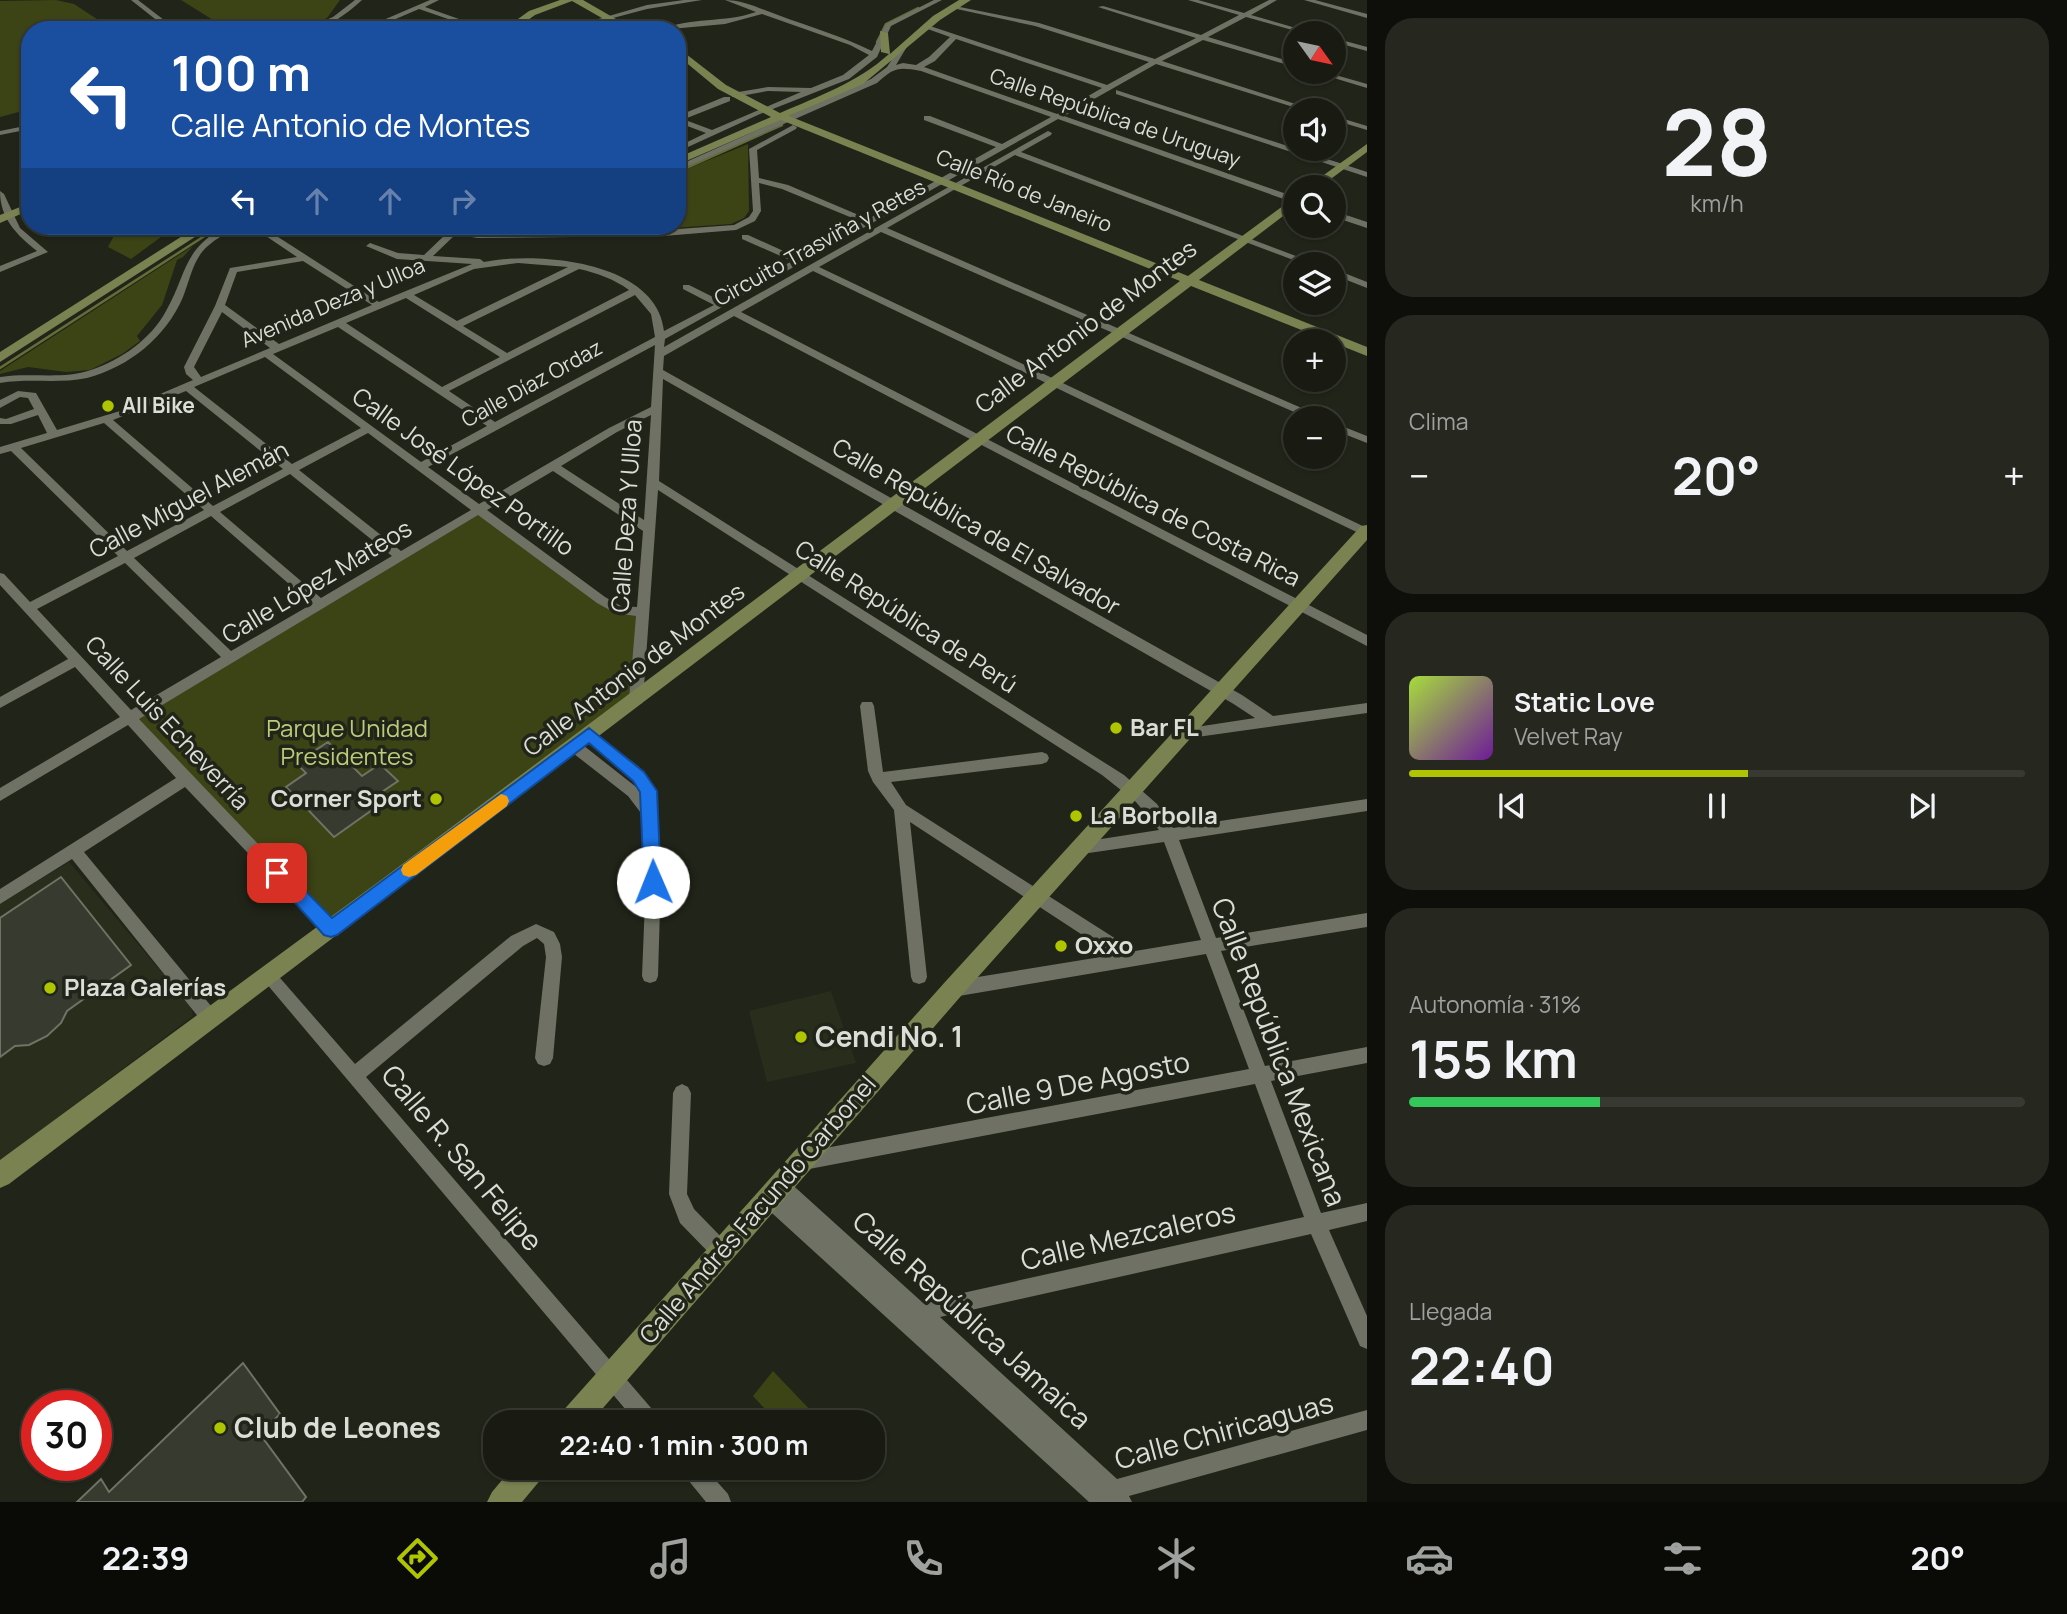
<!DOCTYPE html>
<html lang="es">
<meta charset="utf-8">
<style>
body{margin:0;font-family:Manrope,sans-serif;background:#262820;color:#f1f3f6;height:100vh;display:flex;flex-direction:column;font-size:26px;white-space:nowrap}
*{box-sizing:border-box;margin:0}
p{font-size:23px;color:#9fa19f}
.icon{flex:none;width:38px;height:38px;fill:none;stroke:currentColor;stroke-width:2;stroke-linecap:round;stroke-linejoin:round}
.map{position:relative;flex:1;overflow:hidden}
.side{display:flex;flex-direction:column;gap:18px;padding:18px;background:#0e0f0a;width:700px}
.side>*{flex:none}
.guide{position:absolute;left:21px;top:21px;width:665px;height:214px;border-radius:28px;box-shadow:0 2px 5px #0004,0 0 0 2px #373932;background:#1a4fa0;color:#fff;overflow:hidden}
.needle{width:46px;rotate:123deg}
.buttons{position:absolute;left:1283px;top:21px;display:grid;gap:14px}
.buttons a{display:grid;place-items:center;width:63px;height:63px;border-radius:50%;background:#191b12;box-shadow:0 2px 5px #0004,0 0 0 2px #373932;font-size:35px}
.speed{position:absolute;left:21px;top:1390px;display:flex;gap:14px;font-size:35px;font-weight:700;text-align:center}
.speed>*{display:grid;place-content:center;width:91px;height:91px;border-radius:50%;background:#191b12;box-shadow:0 2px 5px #0004,0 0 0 2px #373932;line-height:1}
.speed .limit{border:10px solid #d22;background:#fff;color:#111}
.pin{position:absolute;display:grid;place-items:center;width:60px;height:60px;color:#fff;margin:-30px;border-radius:14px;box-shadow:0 4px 10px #0006}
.me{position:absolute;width:77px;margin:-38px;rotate:359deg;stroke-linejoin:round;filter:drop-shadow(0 0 5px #0008)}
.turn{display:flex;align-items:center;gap:24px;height:147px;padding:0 35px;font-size:32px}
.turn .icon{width:91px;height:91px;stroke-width:2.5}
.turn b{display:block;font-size:49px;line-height:60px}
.lanes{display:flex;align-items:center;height:66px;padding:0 35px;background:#0003;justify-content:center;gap:35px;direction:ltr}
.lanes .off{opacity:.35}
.big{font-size:52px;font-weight:700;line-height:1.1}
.side .tile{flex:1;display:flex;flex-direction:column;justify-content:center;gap:10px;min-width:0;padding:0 24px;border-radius:28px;background:#262820}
.side .dial{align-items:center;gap:0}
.dial b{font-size:91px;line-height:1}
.song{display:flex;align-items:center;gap:21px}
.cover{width:84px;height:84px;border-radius:10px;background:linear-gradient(135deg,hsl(80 70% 55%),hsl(280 70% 35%))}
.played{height:7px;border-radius:4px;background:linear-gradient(90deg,#b0c501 55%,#373932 55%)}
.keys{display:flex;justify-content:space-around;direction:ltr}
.heat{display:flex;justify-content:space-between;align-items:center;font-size:38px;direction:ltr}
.charge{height:10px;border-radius:5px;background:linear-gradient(90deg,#34c759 31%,#373932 0)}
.trip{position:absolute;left:483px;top:1410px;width:402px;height:70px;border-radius:28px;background:#191b12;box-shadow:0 2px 5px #0004,0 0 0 2px #373932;font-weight:700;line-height:70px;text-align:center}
.tabs{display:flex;height:112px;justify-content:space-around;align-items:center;background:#0a0b07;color:#9fa19f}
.tabs .icon{width:49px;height:49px}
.tabs .current{color:#b0c501}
.tabs b{font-size:32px;color:#f1f3f6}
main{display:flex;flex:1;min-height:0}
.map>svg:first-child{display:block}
</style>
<main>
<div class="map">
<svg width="1367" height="1502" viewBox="0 0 1367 1502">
<rect width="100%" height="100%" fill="#212418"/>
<path fill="#292d1b" d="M69 862 191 1007 193 1016 0 1161V904Z
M831 991 856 1063 767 1082 749 1011Z"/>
<path fill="#3c4315" d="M56 0 74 4 106 25 111 23 120 30H30V109L0 117V1Z
M181 0H340L327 18 299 30H229Z
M748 144 749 211 744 218 731 224 628 231H478L443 226H677V173Z
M119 226H176L131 259 108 247Z
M193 246 183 257 177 260 162 305 137 336 140 341 122 354 90 370 66 372 28 367 0 374V371Z
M479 507 625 612 641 614 635 696 331 924 128 715Z
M773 1371 816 1416 811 1423H778L753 1396Z"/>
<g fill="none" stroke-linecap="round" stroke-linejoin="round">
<path stroke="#646d38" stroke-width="2.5" d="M877 42 886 24 918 8
M677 172 782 125
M0 368 220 226"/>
</g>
<path fill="#373a2e" stroke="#6f7265" stroke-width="2" d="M328 742 362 776 380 764 398 781 373 798 379 805 334 837 286 787 306 773 296 763Z
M61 877 131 965 67 1011 61 1023 47 1036 29 1045 15 1046 0 1057V918Z
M243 1363 280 1414 260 1434 306 1497 302 1502H77L101 1479 109 1492Z"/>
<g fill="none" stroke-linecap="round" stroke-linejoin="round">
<path fill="#6e7164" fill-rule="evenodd" d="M131 0H138L177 30H169Z
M355 0H362C346 15 325 30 303 30L333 17Z
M430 0H439L425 7 490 30H480L419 9 370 30H360Z
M684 0H702L647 9 598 22 595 20 647 5Z
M725 0C743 0 761 9 778 15 810 27 842 36 872 51L886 24 934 0H942L891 26 877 57 849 79 760 114 677 152V147L706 133 682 124 680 115 724 97H730V101L687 118 688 121 712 130 801 92 768 91 735 97H732V93L768 87 811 88 843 75 869 55 850 45 762 14 725 24 660 30C689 17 725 23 756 12Z
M1188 0H1198L1244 13 1269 0H1277L1251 15 1313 33H1303L1246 17 1208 37 1295 63V67L1203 40 1162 61 1314 110H1303L1156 64 1064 116 1295 197V203L1058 119 665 339 664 347 1048 131 1052 133 1051 135 1021 152 1317 264H1304L1015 155 887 228 1320 416 1321 418H1308L881 232 819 267 1367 528V537L813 271 741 312 1367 635V646L734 316 664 356 663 370 1242 695 1273 716 1367 703V713L1183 739 1178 738 1176 734 1178 730 1183 729 1255 718 1232 703 663 379 659 481 1124 775 1157 804 1173 828 1367 799V811L1179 840 1216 938 1367 913V927L1221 951 1265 1066 1367 1047V1063L1271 1081 1321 1213 1367 1203V1221L1329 1230 1367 1316V1349L1360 1346 1311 1234 940 1317 1117 1479 1367 1410V1430L1129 1496 1132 1502H1089L762 1204 760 1197 762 1190 769 1188 773 1189 771 1185 774 1179 780 1176 786 1179 922 1302 1304 1217 1255 1084 804 1170 798 1167 795 1161 798 1155 804 1152 1249 1069 1206 954 953 997 947 994 945 989 947 984 953 981 1113 955 910 822 927 977 925 982 919 984 913 982 911 977 894 810 873 782 868 771 860 706 862 702H872L874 706 883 772 1042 752 1047 754 1049 758 1047 762 1042 764 891 782 906 805 1135 951 1201 940 1164 842 1082 854 1077 852 1075 848 1077 844 1082 842 1159 830 1136 802 1102 775 658 490 643 700 641 704H631L629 700 636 616 615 613 597 603 478 515 139 719 339 929 337 934 331 936 325 934 185 787 84 852 216 1012 218 1018 216 1024 210 1026 204 1024 72 859 0 904V889L176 778 128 725 0 801V788L120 717 75 667 0 708V697L68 659 0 585V573L4 574 30 602 118 556 11 451 0 454V447L47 433 38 415 11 424H0V418L6 419 34 409 28 398 20 397 0 408V400L18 391 36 393 57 430 120 411 193 380 186 374 184 367 215 306 230 268 297 257 251 226H261L379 302 472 264 397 259 366 246 370 243 398 253 424 255 447 233 422 229 418 226H437L477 232 664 230 734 225 749 217 753 211 749 149 793 125 797 127 796 129 757 150 759 178 788 185 868 219 996 147 924 120V116H930L1002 144 1051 117 921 71C898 67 895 67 877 83L677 171V166L871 79 887 67 902 44 908 45 896 65 903 63 916 65 929 57 950 37 922 27 924 24 1107 85 1149 62 1035 26 952 8 950 5 1039 23 1155 59 1196 38 1098 7 1103 6 1201 35 1239 15ZM956 39 1102 88 1057 114 924 67 935 61ZM759 183 782 189 862 222 799 258 748 235H742V239L792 261 721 301 689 285H683V289L714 305 664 331C657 261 538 251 484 262L480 259 433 256 456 234 477 238 664 236 736 230 755 221 761 211ZM303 261 372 305 279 344 225 305 237 272ZM518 263 568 267 457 321 414 295 474 269ZM579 269C597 273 614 279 629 290L507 353 463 326ZM635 295 651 314 655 337 495 422 449 391ZM406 298 500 357 442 387 346 323ZM222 312 270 348 201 377 194 367ZM338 327 487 426 421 462 273 354ZM655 345 651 407 609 428 479 504 428 467ZM265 357 361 428 292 464 194 387ZM186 391 283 469 213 506 113 420ZM651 415 644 520 561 466 617 432ZM104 423 204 510 127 551 21 448ZM368 433 471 510 401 551 299 470ZM553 471 643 531 637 607 621 606 605 597 487 510ZM290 474 392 556 321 598 220 512ZM211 516 312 604 231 651 134 558ZM125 563 221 657 131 710 37 609Z
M1304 0H1315L1367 14V18Z
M618 22 620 25 608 30H597Z
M1334 38 1367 47V51L1334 42Z
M685 62 688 66 677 71V66Z
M1314 72H1325L1367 84V88Z
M1116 90 1367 172V177L1116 94Z
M1334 116 1367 126V130L1334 120Z
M30 125V129L0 135V131Z
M0 191 4 194 20 228 48 252 0 272V266L37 251C17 235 0 219 0 191Z
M1334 211 1367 222V228L1334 217Z
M226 226H236C225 235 212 240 202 252 192 265 189 282 183 297 166 337 129 367 87 378 58 384 29 378 0 383V377C30 372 62 380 91 370 121 360 151 339 166 311 188 272 182 250 226 226Z
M1334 269 1367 282V288L1334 275Z
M1334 423 1367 436V443L1334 430Z
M589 729 638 766 650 780 657 797 661 876 658 976 656 981 650 983 644 981 642 976 646 876 644 817 628 796 569 750 567 746 569 742H579L640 790 621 768 584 738 582 734 584 730Z
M536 924 554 932 560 944 562 957 553 1058 550 1064 544 1066 538 1064 535 1058 546 957 544 944 537 938 523 946 366 1077 658 1416 661 1423H637L260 976 262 971 268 969 274 971 355 1064 511 936Z
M682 1084 688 1087 691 1093 687 1194 694 1209 728 1244 730 1251 728 1258 721 1260 714 1258 680 1223 669 1194 673 1093 676 1087Z
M681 1468H705L728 1494 731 1502H706L684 1475Z"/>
<path fill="#798250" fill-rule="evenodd" d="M560 0H583L635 30H623L572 1 535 15 514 30H503L529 11Z
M959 0H971L940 20 863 84 789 116 1188 276 1295 197V207L1199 280 1367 347V356L1191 286 9 1184 0 1188V1160L385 877 1180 281 781 120 677 165V158L771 117 718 89 677 55V47L726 85 780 113C819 96 858 82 889 54L881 52 880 31 888 33 890 54 933 16Z
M1367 144V152L1320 187H1307Z
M30 203V210L0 223V215Z
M198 226H212L0 362V352Z
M1367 525V540L961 996 590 1423H557L561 1413 945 982 1361 526Z
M512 1468H546L542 1478 522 1502H487L492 1492Z"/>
</g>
<path fill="#1a73e8" stroke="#114b97" stroke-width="2" d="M589 728 644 772 657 791 661 882 659 887 653 889 646 887 644 882 640 792 633 781 589 743 337 935 331 937 324 935 268 873 271 868 277 865 283 868 332 918Z"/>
<path fill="#f59e0b" d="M501 794 507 796 509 801 507 806 416 875 409 877 403 875 401 870 403 865Z"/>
<g fill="#b0c501" stroke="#212418" stroke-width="2.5">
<circle cx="108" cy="406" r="7"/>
<circle cx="1116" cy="728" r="7"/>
<circle cx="436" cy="799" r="7"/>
<circle cx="1076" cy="816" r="7"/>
<circle cx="1061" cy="946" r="7"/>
<circle cx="50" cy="988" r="7"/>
<circle cx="801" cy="1037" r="7"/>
<circle cx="220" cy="1428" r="7"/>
</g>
<g text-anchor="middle" stroke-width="7" stroke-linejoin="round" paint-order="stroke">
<g font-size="21" fill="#dbddd6" stroke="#212418">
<text transform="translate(1115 118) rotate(19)" y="7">Calle República de Uruguay</text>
<text transform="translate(1024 191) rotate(22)" y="7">Calle Río de Janeiro</text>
<text transform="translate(820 243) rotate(-29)" y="7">Circuito Trasviña y Retes</text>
<text transform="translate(333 303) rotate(-23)" y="7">Avenida Deza y Ulloa</text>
<text transform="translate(532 384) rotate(-29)" y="7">Calle Díaz Ordaz</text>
</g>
<g font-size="21" font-weight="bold" fill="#dbddd6" stroke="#212418" text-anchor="start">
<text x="122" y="413">All Bike</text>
</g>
<g font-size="24" fill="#dbddd6" stroke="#212418">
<text transform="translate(1086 327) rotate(-37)" y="8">Calle Antonio de Montes</text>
<text transform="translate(463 472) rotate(36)" y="8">Calle José López Portillo</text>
<text transform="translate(189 500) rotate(-28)" y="8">Calle Miguel Alemán</text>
<text transform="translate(1153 506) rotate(27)" y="8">Calle República de Costa Rica</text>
<text transform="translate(627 516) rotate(-86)" y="8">Calle Deza Y Ulloa</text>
<text transform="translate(976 527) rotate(30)" y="8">Calle República de El Salvador</text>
<text transform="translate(317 582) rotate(-31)" y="8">Calle López Mateos</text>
<text transform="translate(906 617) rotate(33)" y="8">Calle República de Perú</text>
<text transform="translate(634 670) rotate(-37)" y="8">Calle Antonio de Montes</text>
<text transform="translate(167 723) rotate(47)" y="8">Calle Luis Echeverría</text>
<text transform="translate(758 1210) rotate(-49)" y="8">Calle Andrés Facundo Carbonel</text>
</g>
<g font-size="24" font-weight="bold" fill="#dbddd6" stroke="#212418" text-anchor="start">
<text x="1130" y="736">Bar FL</text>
<text x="422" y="807" text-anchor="end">Corner Sport</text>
<text x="1090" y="824">La Borbolla</text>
<text x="1075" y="954">Oxxo</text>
<text x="64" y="996">Plaza Galerías</text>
</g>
<g font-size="24" fill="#bccb7a" stroke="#212418">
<text x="347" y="737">Parque Unidad<tspan x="347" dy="28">Presidentes</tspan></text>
</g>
<g font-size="28" font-weight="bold" fill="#dbddd6" stroke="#212418" text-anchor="start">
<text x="815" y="1047">Cendi No. 1</text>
<text x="234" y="1438">Club de Leones</text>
</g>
<g font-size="28" fill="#dbddd6" stroke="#212418">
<text transform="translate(1279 1052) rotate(69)" y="10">Calle República Mexicana</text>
<text transform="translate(1078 1083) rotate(-11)" y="10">Calle 9 De Agosto</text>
<text transform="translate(462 1158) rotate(50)" y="10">Calle R. San Felipe</text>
<text transform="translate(1128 1236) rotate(-13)" y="10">Calle Mezcaleros</text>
<text transform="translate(972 1320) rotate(42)" y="10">Calle República Jamaica</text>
<text transform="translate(1224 1431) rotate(-15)" y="10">Calle Chiricaguas</text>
</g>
</g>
</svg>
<div class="buttons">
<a><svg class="needle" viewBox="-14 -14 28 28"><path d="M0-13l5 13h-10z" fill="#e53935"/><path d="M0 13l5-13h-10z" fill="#9fa19f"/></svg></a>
<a><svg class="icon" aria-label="sound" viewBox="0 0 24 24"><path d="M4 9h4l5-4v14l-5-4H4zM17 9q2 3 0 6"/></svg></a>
<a><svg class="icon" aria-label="search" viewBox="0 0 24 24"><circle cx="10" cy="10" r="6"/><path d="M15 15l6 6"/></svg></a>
<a><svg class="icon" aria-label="layers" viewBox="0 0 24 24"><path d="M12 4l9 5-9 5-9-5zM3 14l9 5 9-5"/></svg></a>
<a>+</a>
<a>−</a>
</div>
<div class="speed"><div class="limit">30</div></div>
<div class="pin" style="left:277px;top:873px;background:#d93025"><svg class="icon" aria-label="arrive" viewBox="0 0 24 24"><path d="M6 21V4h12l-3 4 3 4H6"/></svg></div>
<svg class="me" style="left:653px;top:882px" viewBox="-20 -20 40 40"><circle r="19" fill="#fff"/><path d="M0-13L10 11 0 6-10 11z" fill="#1a73e8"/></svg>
<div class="trip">22:40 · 1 min · 300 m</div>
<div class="guide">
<div class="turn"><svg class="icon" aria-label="left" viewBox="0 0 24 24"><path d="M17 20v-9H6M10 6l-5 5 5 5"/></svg><div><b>100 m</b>Calle Antonio de Montes</div></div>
<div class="lanes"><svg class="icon" aria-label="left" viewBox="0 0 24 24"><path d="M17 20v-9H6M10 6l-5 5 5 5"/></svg><svg class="icon off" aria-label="ahead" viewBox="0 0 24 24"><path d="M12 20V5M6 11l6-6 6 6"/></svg><svg class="icon off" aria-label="ahead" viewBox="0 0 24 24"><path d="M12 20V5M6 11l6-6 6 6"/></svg><svg class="icon off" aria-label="right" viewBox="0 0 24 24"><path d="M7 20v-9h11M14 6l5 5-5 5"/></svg></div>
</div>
</div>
<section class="side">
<div class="tile dial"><b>28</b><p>km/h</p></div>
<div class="tile"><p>Clima</p>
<div class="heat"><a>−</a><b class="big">20°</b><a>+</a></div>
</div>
<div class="tile">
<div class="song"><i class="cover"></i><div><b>Static Love</b><p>Velvet Ray</p></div></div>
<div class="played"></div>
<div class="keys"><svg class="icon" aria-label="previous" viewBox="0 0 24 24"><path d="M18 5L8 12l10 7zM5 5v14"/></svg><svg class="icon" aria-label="pause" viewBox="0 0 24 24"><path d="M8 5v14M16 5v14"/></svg><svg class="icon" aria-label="next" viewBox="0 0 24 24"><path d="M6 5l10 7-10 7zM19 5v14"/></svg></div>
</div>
<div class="tile"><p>Autonomía · 31%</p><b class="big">155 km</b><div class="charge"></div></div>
<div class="tile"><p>Llegada</p><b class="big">22:40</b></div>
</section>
</main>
<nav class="tabs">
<b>22:39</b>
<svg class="icon current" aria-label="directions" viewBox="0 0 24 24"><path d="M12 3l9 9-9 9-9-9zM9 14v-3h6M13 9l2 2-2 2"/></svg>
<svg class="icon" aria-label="music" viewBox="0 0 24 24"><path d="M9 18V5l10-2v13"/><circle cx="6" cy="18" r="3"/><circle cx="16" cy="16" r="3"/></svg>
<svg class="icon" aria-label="phone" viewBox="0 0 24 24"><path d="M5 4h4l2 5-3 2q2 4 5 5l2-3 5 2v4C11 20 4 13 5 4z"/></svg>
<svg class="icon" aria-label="climate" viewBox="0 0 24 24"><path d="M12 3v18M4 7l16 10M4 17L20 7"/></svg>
<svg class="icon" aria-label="car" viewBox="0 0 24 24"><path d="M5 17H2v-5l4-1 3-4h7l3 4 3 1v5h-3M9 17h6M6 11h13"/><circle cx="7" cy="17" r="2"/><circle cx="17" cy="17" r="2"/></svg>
<svg class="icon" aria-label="filters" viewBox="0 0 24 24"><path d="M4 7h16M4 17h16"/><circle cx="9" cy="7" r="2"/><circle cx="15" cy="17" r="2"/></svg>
<b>20°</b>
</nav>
